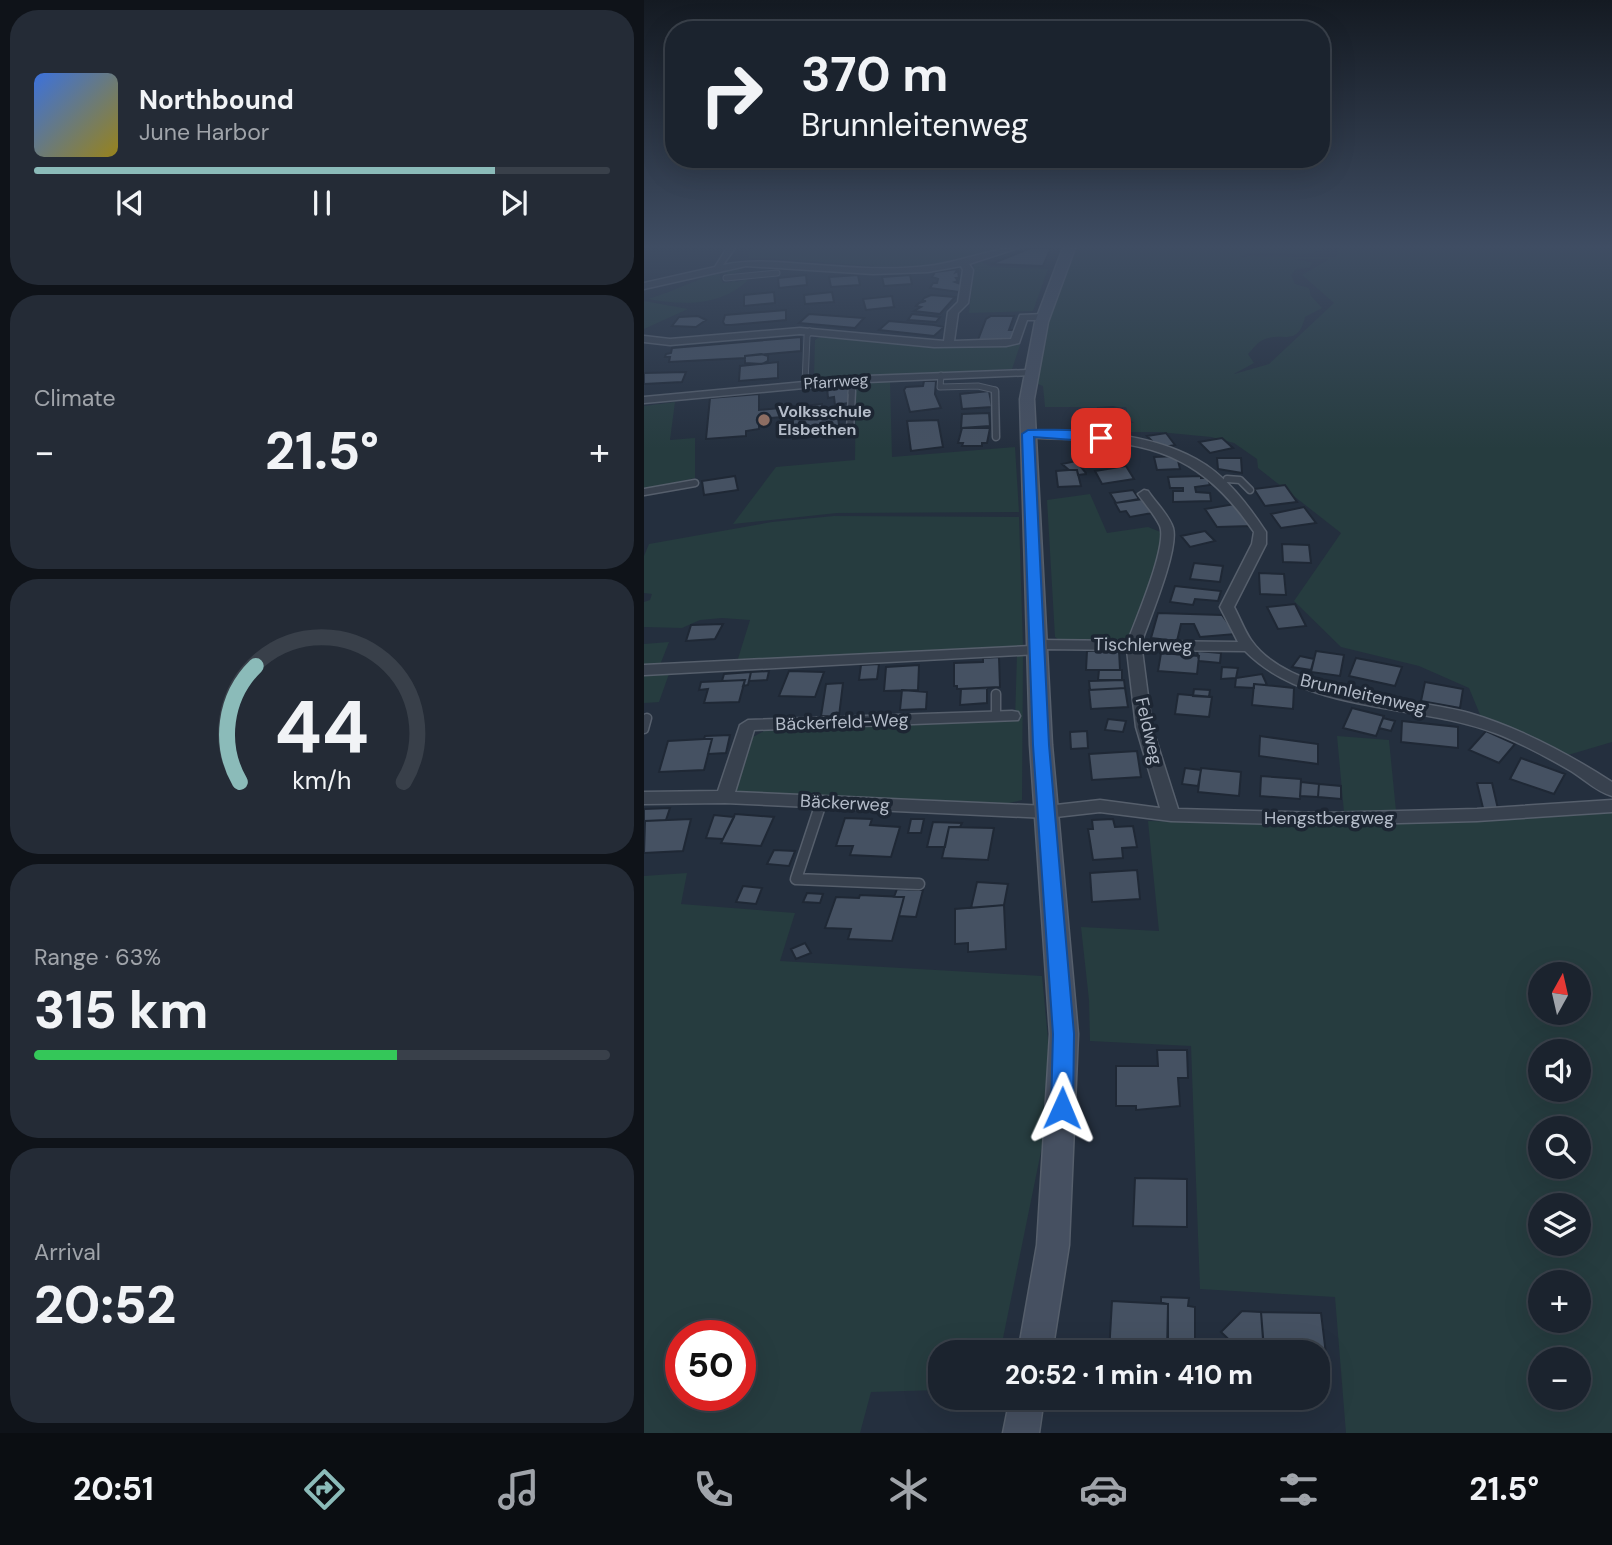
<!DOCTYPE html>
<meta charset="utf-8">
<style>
body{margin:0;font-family:"DM Sans",sans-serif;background:#242b36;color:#f1f3f6;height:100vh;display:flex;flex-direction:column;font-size:26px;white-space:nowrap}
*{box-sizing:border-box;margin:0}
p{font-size:23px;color:#a0a4aa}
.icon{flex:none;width:38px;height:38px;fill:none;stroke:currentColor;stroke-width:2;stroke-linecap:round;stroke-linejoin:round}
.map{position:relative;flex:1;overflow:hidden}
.panel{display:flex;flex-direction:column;gap:10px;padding:10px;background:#0f1319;width:644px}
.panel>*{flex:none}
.top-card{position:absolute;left:21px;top:21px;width:665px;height:147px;border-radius:28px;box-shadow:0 7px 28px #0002,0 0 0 2px #39404a;background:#1b232e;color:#f1f3f6;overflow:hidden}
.needle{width:46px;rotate:8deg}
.buttons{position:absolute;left:884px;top:962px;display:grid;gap:14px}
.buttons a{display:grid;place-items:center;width:63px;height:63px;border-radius:50%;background:#1b232e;box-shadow:0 7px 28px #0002,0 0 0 2px #39404a;font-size:35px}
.speed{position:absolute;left:21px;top:1320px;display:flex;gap:14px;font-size:35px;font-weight:700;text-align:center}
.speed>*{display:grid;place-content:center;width:91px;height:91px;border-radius:50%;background:#1b232e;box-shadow:0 7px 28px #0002,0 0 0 2px #39404a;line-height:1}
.speed .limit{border:10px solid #d22;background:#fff;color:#111}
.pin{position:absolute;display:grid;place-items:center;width:60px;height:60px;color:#fff;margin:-30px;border-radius:14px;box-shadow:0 4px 10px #0006}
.me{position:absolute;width:77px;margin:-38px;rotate:1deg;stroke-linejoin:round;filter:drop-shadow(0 0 5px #0008)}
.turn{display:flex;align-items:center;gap:24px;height:147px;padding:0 21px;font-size:32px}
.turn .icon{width:91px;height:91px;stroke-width:2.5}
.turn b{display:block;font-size:49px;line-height:60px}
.big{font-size:52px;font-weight:800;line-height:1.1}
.panel .widget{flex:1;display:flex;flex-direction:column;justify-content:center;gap:10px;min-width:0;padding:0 24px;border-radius:28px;background:#242b36}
.panel .dial{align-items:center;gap:0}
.dial svg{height:182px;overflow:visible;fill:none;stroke:#39404a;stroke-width:7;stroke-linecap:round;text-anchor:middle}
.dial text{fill:#f1f3f6;stroke:none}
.song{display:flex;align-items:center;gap:21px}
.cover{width:84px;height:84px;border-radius:10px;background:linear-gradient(135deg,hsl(220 70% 55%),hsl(50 70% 35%))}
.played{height:7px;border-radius:4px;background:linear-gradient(90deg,#8bbbb9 80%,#39404a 80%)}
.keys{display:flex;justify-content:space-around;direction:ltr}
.heat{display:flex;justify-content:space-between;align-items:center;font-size:38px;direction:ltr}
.charge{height:10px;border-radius:5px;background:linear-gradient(90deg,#34c759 63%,#39404a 0)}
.trip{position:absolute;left:284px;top:1340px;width:402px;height:70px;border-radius:28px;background:#1b232e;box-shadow:0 7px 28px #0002,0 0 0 2px #39404a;font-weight:800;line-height:70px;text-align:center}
.tab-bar{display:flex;height:112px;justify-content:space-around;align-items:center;background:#0b0e12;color:#a0a4aa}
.tab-bar .icon{width:49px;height:49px}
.tab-bar .current{color:#8bbbb9}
.tab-bar b{font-size:32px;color:#f1f3f6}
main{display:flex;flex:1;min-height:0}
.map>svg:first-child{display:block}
</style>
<main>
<section class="panel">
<div class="widget">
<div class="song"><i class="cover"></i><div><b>Northbound</b><p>June Harbor</p></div></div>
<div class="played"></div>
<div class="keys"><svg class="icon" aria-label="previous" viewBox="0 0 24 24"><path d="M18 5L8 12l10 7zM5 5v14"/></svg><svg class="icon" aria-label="pause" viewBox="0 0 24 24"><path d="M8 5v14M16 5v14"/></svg><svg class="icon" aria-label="next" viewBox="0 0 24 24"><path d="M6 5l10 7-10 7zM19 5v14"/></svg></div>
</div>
<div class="widget"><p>Climate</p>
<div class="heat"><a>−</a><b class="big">21.5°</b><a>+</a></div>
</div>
<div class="widget dial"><svg viewBox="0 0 100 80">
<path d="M14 69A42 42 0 1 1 86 69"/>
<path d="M14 69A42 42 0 0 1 21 18" stroke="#8bbbb9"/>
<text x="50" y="56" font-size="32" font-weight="700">44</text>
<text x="50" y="72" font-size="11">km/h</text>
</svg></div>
<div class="widget"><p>Range · 63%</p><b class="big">315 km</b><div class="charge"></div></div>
<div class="widget"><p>Arrival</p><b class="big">20:52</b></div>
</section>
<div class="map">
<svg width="968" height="1433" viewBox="0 0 968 1433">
<rect width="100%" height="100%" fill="#242f3e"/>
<path fill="#263c3f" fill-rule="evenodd" d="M109 248H360C269 282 197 259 105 258V251Z
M431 248H679C656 263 620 245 596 256L603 258V256L692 257 696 248H968V742L924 755 882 734 837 717 825 688 775 666 697 647 650 601 697 533 614 468 613 459 590 443 567 437 515 432H487L485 423H490L486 420 482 407H401L399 386 394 384C395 337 411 289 431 248ZM648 259H685L658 275 690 303 625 364 590 374 610 363 604 354C608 350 612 344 617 341 637 329 653 350 661 317L678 308 667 296 665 288 651 284 647 275 652 269 666 268 668 262Z
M338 262 347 267 404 269 389 311 325 313 330 264Z
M93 268 100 274 95 271 85 276 83 273 75 274 79 283 88 282 87 279H90L92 282 100 280 102 277 103 281C75 307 38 305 4 299 35 290 61 274 93 268Z
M0 301 44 309 0 329Z
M179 335 277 346 376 345 368 369 170 380 166 377 170 376 171 340Z
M246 380 248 457 371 447 375 512 193 513 89 524 132 467 211 460 212 382Z
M31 402 26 440 51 438V478L0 489V406Z
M446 494 463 533 504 527 519 533 508 581 486 636 473 642 416 641 411 637 403 500Z
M190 516 375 517 379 647 93 662 106 620 78 618 56 620 38 628 0 627V602L6 600 8 594 0 593V556L5 544 128 522Z
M25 642 16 665 0 666V644Z
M373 654 379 655 378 800 357 805 91 793 109 737 127 727 371 720Z
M26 671 15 702 0 703V673Z
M693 736 745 740 752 811 700 812Z
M968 809V1433H702L691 1297 556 1289 547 1046 446 1041 445 1000 437 927 515 931 504 821 675 824ZM896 975H934V1013H896ZM896 1052H934V1090H896ZM896 1129H934V1167H896ZM896 1206H934V1244H896ZM896 1283H934V1321H896ZM896 1360H934V1398H896Z
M43 873 37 904 151 913 136 961 398 976 404 1040 403 1122 356 1353H296V1390L227 1392 216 1433H0V876ZM37 1335H96V1395H37Z"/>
<path fill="#455162" stroke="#1f2835" stroke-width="2" d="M387 248H407L399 266 347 264Z
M314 269 312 272 314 271 315 278H312L314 281 311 282 317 284 315 292 286 288 289 283H293L294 279 288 277 291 272Z
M162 275 163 285 135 288 134 278Z
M214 275 216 285 187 287 185 277Z
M266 275 268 284 240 286 238 277Z
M130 292 131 303 100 306V295Z
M188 292 190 302 161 304 160 295Z
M287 295 311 297 296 314 270 311 277 307 272 306 275 303 282 301H278L280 298Z
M248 296 250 307 222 310 219 299Z
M142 310V320L87 325H81L79 322 81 315Z
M165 314 220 318 211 328 155 323Z
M268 314 296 317 292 322 264 320Z
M54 316 62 320 52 327 28 326 35 317Z
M347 316H370L365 330H371L367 341 334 340 342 319Z
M245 321 290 325 300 327 290 336 235 330Z
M157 337V351L101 356V358L25 362 26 357H21L22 354 27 353 28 348Z
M117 354 124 356V361L118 364 101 363V356Z
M134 362V378L95 381 96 366Z
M42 372 38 382 0 384V373Z
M280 381H292L291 394 297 408 266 412 260 390 262 387 279 386Z
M205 385V403L191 405 190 397 184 398 183 387Z
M345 391 348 407 318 409 316 394Z
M115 394V410L178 404V409L193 408 196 434 149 439V416L115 419V429L102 431V436L62 439 66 398Z
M469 407 478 409 481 423 455 424 454 408Z
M345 413 346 426 317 428 318 414Z
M294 420 299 447 267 451 263 421Z
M318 428H346L343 443H338V446H318L319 443H314Z
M522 433 531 445 515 448 503 436Z
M578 438 589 448 566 453 555 442Z
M455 442 466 455 440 460 430 446Z
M533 456 536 469 513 470 510 457Z
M573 458H597L598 473 574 469Z
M432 461 442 473V474L434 475 433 470H425L418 464Z
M482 466 490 479 458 484 451 471Z
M425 470H433L437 486 414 487 412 471Z
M91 476 94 490 60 495 58 481Z
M557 476V478H564L566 485 551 487 552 492 566 493 567 501 529 502V491H539V488H526L524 477Z
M641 485 653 502 621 506 610 489Z
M489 490 495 499 472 503 466 493Z
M499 499 508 513 486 517 482 511 476 512 471 503Z
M591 504 607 526 573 527 561 509Z
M660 507 672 523 637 528 627 514Z
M561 531 571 541 546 547 537 536Z
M638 544 665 545 667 563 639 562Z
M550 563 579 566 576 582 546 579Z
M615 573 640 574 642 595 616 594Z
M531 586 577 591 574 601 551 599 549 605 526 602Z
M651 604 662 626 634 629 623 607Z
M514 613 578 615 592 634 556 637 550 624H537L533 641 507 638Z
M79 624 71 639 42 641 47 625Z
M475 650 476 670H442L443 651Z
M553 651 577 653 576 663 555 661Z
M672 651 700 655 696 676 667 672Z
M517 653 555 656 553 674 514 671Z
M656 656 670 659 667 670 648 667Z
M355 657 356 687 313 689V686H310V663L339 662V658Z
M712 658 758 667 751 686 705 676Z
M235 664 233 679 215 680 217 665Z
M275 665 274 690 240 691 242 667Z
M578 667 594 668 592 678 577 679Z
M455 670H478V680H454Z
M125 671 123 680 105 681 107 672Z
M145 671 180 672 171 697 135 696Z
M107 672 104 685 99 686 101 680 78 681 80 674Z
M618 674 623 685 610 684V688L591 687 592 678Z
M101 680 95 702 60 703 64 689 55 690 57 682Z
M480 680 481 688 446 690 445 681Z
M781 682 819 689 816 708 777 701Z
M199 683 195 716H177L182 684Z
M610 684 650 688 649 709 608 705Z
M343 688V703L316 705 317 689Z
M481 688 484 707 447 709 445 690Z
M550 689 566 690 565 697 549 696Z
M258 690 283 692 282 709 256 710Z
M534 694 568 697 565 717 531 714Z
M708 708 740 716 732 736 699 728Z
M739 718 751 721 747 731 735 728Z
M464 719 482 721 479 732 461 730Z
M758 721 814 727V748L757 742Z
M443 731 444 748 427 749 426 732Z
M842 731 871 744 855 763 825 750Z
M86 735 82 753 64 754 68 739H60L61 736Z
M616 736 674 744V764L615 756Z
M60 739H68L60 770 15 772 24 741Z
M493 751 497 777 448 780 445 754Z
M877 758 921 774 910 794 866 779Z
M541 768 557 770 554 786 538 784Z
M557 768 597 772 595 796 554 792Z
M617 776 657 779 656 799 616 796Z
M657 782 675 784 674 797 656 796Z
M833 783H848L854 809 839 808Z
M675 784 697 786V799L674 797Z
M26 808 22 820 1 821 0 825V809Z
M91 814 130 817 117 846 77 843Z
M70 815 90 817 79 839 62 838Z
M201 818 228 819 226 825 256 827 247 857 206 855 209 846H192Z
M47 819 39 851 0 853 1 821Z
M267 819H280L277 833H264Z
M469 819 471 827 489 826 493 847 478 848 479 858 449 860 444 829H449L448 820Z
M289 822 318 823 316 827H305L301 847H283Z
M305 827 350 828 344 860 298 858Z
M130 850 151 851 145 866 123 864Z
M493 870 496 899 448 902 446 873Z
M333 882 364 884 360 905 327 908Z
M99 886 118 888 112 904 92 902Z
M253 889 279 890 272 917 255 916 260 897H250Z
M163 893 179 894 176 903 159 902Z
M216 895 260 897 248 941 204 939 207 929 181 928 192 897 215 898Z
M360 905 362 949 324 952V943L311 944V909Z
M161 943 167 953 152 959 147 949Z
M513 1050H543L544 1078H534L536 1106 492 1110V1106H472V1066H514Z
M491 1178 543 1179V1227L489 1226Z
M517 1297 545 1298 544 1306 551 1307V1345L524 1344V1304L517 1303Z
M468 1301 524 1304 523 1353H465Z
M598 1311 617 1312 620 1349 614 1348 611 1353H599L577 1332Z
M617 1312 677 1313 684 1371H674V1353H620Z"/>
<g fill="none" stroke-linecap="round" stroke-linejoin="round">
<g stroke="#565f6c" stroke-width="7">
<path id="service-far3" d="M82 278 133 273
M297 375 296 387 334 386 351 390V393
M161 383 163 336 166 331
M207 393 208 380"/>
</g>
<g stroke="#565f6c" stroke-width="9">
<path id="service-far2" d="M351 391 352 437
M206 431 208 391
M583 479 596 480 606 490
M0 492 51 483"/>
</g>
<g stroke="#565f6c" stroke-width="11">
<path id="service-far1" d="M352 694V716
M0 729 3 718"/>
</g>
<g stroke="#565f6c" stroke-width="13">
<path id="service" d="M177 803 152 879 275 884"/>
</g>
<g stroke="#565f6c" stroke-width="3">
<path id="minor" d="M83 248H91L79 265C107 259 132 262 160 264 201 267 243 271 284 266 314 263 347 248 374 248L325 264 329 270 324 303 314 313 310 341 367 339 376 315 400 314 405 317 400 320H383L375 343 362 346 290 347 156 334 26 345 0 342V336L26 339 156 328 300 341 304 312 314 302 319 270 317 266 284 272 229 274 102 266 0 289V283L71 267Z
M384 370 388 371V375L223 382 0 403V397L223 376Z
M384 431C438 430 503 432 552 459 582 475 604 505 622 532V544L590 607C596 618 600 630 607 640 647 697 762 696 825 713 876 728 923 753 968 782V796C953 792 940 779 927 771 903 757 877 743 851 733 772 703 663 714 601 651L498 650 508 727 534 809 678 813 833 809 968 800V812L833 821 678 825 527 821 456 812 403 818 81 803 0 804V792L74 791 96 725 104 720 368 711 374 712 376 716 374 720 110 730 91 792 403 806 456 800 516 808 492 727 483 650 400 649 399 653 394 654 0 675V665L387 646 388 641 393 640 484 641C492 619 524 545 516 526 511 515 501 504 494 494L500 490 504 491C512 503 525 515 529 528 535 549 506 618 498 641L594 642 576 607 608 544 610 532C563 463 520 445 439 439 420 438 399 440 380 436V432Z"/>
</g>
<g stroke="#565f6c" stroke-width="3">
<path id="secondary" d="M419 248H431L404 322 390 399 408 745 434 1034 425 1245 408 1353H374L393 1245 406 1034 386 745 376 399 391 322Z
M366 1398H400L395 1433H359Z"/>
</g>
<use href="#service-far3" stroke="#38414e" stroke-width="5"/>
<use href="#service-far2" stroke="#38414e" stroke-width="6"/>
<use href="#service-far1" stroke="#38414e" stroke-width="8"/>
<use href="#service" stroke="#38414e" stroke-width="10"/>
<use href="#minor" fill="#38414e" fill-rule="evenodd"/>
<use href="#secondary" fill="#465061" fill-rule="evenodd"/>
</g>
<linearGradient id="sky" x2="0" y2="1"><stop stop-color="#141a22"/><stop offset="0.55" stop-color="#3f4d63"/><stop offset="1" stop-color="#3f4d63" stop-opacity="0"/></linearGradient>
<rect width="968" height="449" fill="url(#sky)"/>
<path fill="#1a73e8" stroke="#114b97" stroke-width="2" d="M384 430C404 430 447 427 463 438L457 442 390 437 405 745 430 1034 429 1108 426 1115 418 1118 411 1115 407 1108 409 1034 389 745 378 434Z"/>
<circle fill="#8d6e63" stroke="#1d2633" stroke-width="2.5" cx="120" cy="420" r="7"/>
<g text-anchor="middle" stroke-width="7" stroke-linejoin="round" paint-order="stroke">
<g font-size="16" fill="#b4bcc9" stroke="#1d2633">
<text transform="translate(192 381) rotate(-4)" y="6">Pfarrweg</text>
</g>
<g font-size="16" font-weight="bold" fill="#b4bcc9" stroke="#1d2633" text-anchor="start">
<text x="134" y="417">Volksschule<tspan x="134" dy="18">Elsbethen</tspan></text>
</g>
<g font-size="18" fill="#b4bcc9" stroke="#1d2633">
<text transform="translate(499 645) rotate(1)" y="6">Tischlerweg</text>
<text transform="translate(719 694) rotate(13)" y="6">Brunnleitenweg</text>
<text transform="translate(198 722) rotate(-2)" y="6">Bäckerfeld-Weg</text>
<text transform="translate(505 731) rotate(77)" y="6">Feldweg</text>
<text transform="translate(201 803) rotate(3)" y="6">Bäckerweg</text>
<text x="685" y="824">Hengstbergweg</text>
</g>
</g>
</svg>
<div class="buttons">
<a><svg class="needle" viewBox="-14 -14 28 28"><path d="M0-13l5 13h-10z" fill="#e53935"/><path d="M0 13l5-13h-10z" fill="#a0a4aa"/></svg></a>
<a><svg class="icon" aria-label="sound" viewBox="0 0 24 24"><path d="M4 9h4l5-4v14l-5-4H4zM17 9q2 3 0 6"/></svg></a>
<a><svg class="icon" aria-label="search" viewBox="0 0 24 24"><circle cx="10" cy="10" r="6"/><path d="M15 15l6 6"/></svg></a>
<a><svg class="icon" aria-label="layers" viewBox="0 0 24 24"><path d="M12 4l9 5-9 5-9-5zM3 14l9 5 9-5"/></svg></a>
<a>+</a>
<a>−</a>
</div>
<div class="speed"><div class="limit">50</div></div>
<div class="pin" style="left:457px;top:438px;background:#d93025"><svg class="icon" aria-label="arrive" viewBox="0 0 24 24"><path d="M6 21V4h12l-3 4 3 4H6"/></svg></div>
<svg class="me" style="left:418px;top:1108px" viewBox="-20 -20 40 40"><path d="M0-17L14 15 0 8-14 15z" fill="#1a73e8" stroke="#fff" stroke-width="4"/></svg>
<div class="trip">20:52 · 1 min · 410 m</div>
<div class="top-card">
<div class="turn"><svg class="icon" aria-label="right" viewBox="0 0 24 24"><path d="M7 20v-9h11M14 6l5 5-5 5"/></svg><div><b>370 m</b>Brunnleitenweg</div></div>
</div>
</div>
</main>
<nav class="tab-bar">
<b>20:51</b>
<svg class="icon current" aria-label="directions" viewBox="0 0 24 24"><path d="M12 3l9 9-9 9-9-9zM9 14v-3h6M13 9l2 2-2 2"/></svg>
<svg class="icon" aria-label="music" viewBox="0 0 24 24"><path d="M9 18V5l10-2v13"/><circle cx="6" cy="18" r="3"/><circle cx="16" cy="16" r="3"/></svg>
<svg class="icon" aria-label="phone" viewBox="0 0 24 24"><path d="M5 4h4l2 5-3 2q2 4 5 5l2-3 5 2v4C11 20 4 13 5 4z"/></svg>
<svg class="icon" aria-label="climate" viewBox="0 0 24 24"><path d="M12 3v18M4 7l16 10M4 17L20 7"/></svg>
<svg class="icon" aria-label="car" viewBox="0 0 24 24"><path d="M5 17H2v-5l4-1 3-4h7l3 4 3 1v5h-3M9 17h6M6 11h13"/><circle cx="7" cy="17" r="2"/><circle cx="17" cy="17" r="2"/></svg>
<svg class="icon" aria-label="filters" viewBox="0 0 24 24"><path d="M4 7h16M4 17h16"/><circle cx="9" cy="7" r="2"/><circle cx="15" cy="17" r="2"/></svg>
<b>21.5°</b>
</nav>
